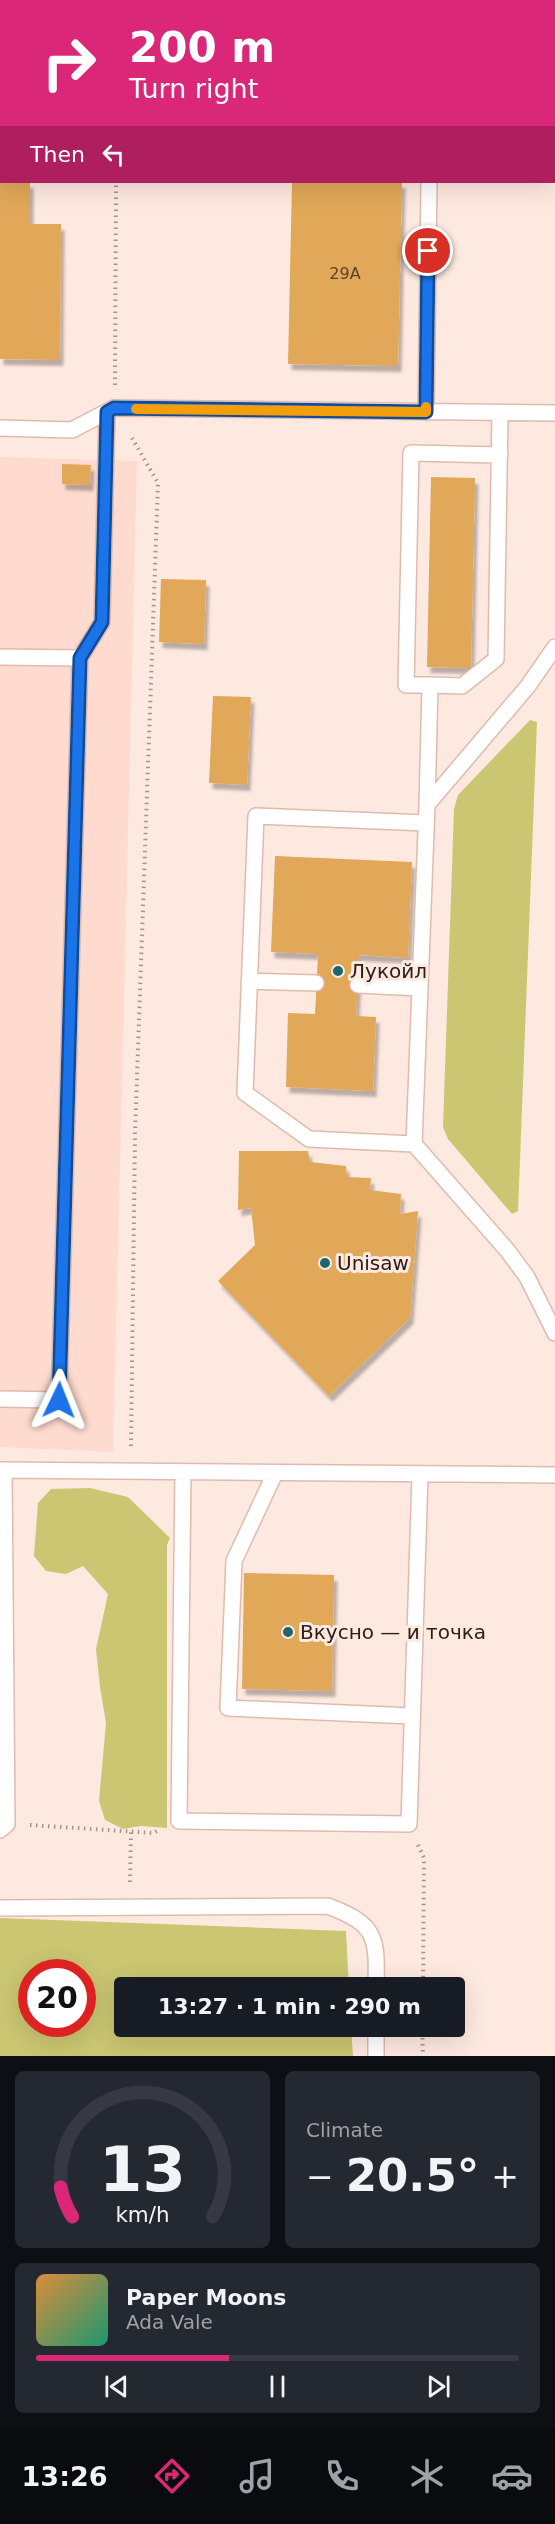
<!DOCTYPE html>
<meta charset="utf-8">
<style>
body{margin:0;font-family:"DejaVu Sans",sans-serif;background:#242831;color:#f1f3f6;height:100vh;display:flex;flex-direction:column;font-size:22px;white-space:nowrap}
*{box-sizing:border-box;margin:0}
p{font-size:20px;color:#9ea1a6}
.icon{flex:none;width:33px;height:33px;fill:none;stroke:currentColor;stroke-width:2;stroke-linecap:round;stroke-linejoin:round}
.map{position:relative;height:2056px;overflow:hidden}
.panel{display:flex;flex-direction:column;gap:15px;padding:15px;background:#0d0f14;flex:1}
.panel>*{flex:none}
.top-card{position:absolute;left:0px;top:0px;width:555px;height:183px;box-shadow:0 6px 24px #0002;background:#db2777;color:#fff;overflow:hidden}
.speed{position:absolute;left:18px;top:1959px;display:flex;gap:12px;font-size:30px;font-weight:700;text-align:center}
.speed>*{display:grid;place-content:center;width:78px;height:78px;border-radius:50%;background:#171b24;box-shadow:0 6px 24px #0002;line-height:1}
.speed .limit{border:9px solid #d22;background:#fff;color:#111}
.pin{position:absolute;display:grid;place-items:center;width:51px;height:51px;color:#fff;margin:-26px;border:3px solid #fff;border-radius:50%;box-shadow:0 2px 6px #0007}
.me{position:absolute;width:66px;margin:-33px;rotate:2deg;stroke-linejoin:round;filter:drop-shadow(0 0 4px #0008)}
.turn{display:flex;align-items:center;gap:21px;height:126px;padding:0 30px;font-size:27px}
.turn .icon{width:78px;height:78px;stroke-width:2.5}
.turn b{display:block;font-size:42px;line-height:51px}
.then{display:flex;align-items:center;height:57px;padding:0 30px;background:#0003;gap:12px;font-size:22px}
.big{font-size:45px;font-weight:700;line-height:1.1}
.panel .card{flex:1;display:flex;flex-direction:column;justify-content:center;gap:9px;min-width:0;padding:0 21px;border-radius:9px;background:#242831}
.panel .dial{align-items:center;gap:0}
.dial svg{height:156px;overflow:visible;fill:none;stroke:#363941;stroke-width:7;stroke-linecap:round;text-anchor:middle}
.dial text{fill:#f1f3f6;stroke:none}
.song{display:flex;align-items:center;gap:18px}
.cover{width:72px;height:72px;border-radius:9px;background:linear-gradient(135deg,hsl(30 70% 55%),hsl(160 70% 35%))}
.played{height:6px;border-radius:3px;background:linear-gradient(90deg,#db2777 40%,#363941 40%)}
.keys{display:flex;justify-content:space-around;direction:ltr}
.heat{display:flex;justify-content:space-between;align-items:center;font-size:33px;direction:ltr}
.panel .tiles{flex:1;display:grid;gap:15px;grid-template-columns:1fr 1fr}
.card:last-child{grid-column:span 2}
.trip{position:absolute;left:114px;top:1977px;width:351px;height:60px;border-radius:6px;background:#171b24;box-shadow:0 6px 24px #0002;font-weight:700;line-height:60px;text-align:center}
.dock{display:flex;height:96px;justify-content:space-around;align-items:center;background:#090b0e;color:#9ea1a6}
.dock .icon{width:42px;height:42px}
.dock .selected{color:#db2777}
.dock b{font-size:27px;color:#f1f3f6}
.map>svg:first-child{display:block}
</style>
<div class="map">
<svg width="555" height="2056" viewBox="0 0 555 2056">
<defs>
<filter id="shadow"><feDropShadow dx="3.5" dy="6" stdDeviation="1.5" flood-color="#0004"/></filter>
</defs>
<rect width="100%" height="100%" fill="#fee9e0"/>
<path fill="#fedbce" d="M0 457 137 461 113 1452 0 1447Z"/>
<path fill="#cbc671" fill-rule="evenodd" d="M530 720 537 722 518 1211 512 1214 448 1139 443 1127 454 809 458 795Z
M90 1488 128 1497 170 1538 167 1545V1828L141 1826 123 1829 105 1820 99 1801 106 1723 100 1687 96 1649 108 1594 83 1566 66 1574 46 1571 34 1556 38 1503 51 1489Z
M0 1918 346 1931 349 1987 124 1988V2026L351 2027 353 2056H0ZM82 1972V2024H32V1972Z"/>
<path fill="#e0a858" filter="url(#shadow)" d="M0 182H30V224H61L60 360 0 359Z
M292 182H402L398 366 288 364Z
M62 464 91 465 90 485 62 484Z
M431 477 475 478 471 668 427 667Z
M161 579 206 580 204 644 159 642Z
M213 696 251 697 247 785 209 783Z
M275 856 412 862 408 958 359 955 356 1016 376 1017 373 1091 286 1087 288 1013 315 1014 318 954 271 952Z
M239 1151H308L310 1162 346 1166 347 1177 371 1178 370 1190 401 1194 400 1214 418 1211 410 1318 329 1396 218 1281 255 1245 251 1208 238 1210Z
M244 1573 334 1575 332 1691 242 1689Z"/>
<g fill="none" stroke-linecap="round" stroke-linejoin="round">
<g stroke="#debbae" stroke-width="18">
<path id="service" d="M431 2V0
M426 412 429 182
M0 428 72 430 114 408 555 413
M555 647 528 686 427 805 414 1144 507 1250 527 1277 555 1333
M0 657 80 658 59 1400 0 1399
M80 658 102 622 107 412
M430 685H406L411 453 500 455
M427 805 430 685 462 686 496 659 500 413
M249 981 316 983
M358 985 420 988
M414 1144 309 1139 245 1093 256 816 426 823
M0 1470 555 1475
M183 1472 179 1821 409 1824 420 1475
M275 1473 234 1561 228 1708 412 1716
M0 1830 7 1824 4 1470
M0 1908 328 1906C378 1925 377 1938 376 1988
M376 2056V2026"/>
</g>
<path stroke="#a4928b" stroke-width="4" stroke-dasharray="1.5 4.5" stroke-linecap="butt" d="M119 2V0
M115 385 116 182
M131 1446 135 1134 158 483 132 438
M30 1825 153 1833 157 1831
M418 1845 424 1858 423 1988
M130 1882 131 1832
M422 2026 423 2056"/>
<use href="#service" stroke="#fff" stroke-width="15"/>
</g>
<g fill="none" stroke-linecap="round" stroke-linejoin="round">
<g stroke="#114b97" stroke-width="15">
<path id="route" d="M59 1400 80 658 102 622 107 412 114 408 426 412 428 251"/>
</g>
<use href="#route" stroke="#1a73e8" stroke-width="10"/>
<path stroke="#f59e0b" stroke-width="10" d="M136 409 426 412V407"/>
</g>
<g fill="#1a686c" stroke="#fee9e0" stroke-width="2">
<circle cx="338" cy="971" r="6"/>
<circle cx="325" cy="1263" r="6"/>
<circle cx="288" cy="1632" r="6"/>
</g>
<g text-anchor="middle" stroke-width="6" stroke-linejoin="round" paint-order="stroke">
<g font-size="16" fill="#5a422a">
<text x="345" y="279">29А</text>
</g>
<g font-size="20" fill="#2d201b" stroke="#fee9e0" text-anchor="start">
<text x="350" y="978">Лукойл</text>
<text x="337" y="1270">Unisaw</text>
<text x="300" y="1639">Вкусно — и точка</text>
</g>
</g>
</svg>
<div class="speed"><div class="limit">20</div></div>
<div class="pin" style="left:428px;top:251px;background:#d93025"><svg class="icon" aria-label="arrive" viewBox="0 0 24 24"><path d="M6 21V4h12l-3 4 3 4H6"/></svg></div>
<svg class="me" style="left:59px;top:1400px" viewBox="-20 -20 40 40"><path d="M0-17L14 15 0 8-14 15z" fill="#1a73e8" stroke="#fff" stroke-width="4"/></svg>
<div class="trip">13:27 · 1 min · 290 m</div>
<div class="top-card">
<div class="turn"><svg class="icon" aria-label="right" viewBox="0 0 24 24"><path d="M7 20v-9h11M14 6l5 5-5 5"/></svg><div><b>200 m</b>Turn right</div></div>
<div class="then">Then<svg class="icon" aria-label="left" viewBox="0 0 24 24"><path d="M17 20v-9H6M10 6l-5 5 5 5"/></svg></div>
</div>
</div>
<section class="panel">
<div class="tiles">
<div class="card dial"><svg viewBox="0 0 100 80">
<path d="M14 69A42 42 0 1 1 86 69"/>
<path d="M14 69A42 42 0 0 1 8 54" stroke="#db2777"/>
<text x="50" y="56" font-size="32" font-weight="700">13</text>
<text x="50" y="72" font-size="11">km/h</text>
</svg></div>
<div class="card"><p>Climate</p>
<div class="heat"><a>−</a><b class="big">20.5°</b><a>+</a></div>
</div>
<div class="card">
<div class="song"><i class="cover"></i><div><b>Paper Moons</b><p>Ada Vale</p></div></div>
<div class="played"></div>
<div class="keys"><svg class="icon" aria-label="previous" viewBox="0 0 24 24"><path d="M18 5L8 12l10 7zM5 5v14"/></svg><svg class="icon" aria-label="pause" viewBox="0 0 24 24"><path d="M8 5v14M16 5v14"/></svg><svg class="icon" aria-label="next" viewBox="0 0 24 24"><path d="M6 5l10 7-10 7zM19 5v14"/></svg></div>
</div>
</div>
</section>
<nav class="dock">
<b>13:26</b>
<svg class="icon selected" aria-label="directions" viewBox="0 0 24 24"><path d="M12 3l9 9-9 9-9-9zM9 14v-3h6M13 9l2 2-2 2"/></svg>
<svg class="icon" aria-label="music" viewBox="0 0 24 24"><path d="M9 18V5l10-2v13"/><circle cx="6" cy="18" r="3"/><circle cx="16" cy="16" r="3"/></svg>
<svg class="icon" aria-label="phone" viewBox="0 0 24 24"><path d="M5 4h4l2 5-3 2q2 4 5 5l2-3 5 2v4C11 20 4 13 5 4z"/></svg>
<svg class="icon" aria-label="climate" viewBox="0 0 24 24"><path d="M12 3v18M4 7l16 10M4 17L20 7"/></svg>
<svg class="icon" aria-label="car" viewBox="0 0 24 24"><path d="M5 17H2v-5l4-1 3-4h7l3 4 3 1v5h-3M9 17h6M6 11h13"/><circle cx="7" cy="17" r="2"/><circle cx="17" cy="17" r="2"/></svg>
</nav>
